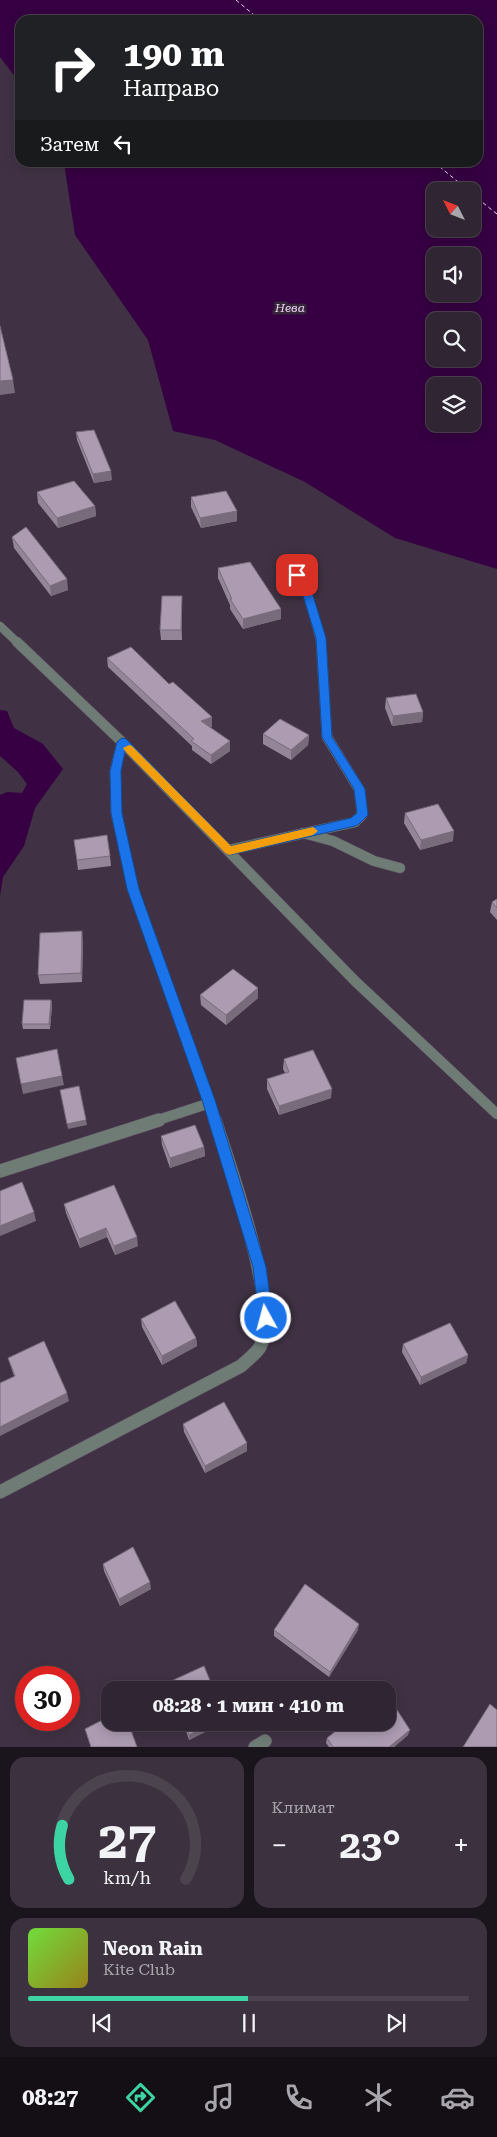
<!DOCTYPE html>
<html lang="ru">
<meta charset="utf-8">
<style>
body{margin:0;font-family:"Roboto Serif",serif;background:#3c323f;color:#f1f3f6;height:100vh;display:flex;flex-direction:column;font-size:19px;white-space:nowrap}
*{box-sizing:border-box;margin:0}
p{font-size:16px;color:#a8a5ac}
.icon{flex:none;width:28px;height:28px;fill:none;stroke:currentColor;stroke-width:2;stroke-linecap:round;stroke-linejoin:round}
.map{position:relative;height:1747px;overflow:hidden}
.sheet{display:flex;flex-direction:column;gap:10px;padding:10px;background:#1a151c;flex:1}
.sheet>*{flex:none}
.guide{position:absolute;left:15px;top:15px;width:468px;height:152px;border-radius:15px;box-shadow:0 2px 12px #0003,0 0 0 1px #4b434e;background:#202124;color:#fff;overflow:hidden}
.needle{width:32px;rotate:312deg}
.buttons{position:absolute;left:426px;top:182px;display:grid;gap:10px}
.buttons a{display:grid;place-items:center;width:55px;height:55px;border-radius:10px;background:#302633;box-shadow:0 2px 12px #0003,0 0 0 1px #4b434e;font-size:25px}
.speed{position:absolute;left:15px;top:1666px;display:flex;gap:10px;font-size:25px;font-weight:700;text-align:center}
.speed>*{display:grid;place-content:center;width:65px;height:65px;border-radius:50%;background:#302633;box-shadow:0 2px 12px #0003,0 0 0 1px #4b434e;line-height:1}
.speed .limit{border:8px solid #d22;background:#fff;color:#111}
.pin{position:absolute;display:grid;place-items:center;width:42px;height:42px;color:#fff;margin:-21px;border-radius:10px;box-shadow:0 2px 8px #0006}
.me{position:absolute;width:55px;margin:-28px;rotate:353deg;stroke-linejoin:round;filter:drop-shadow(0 0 4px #0008)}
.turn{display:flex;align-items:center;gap:18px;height:105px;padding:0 25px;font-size:22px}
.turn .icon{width:65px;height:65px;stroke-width:2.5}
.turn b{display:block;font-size:35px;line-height:42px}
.then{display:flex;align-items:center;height:48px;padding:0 25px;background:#0003;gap:10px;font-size:19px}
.big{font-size:38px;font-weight:700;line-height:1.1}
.sheet .widget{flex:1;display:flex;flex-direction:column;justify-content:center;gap:8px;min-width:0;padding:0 18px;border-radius:15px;background:#3c323f}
.sheet .dial{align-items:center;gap:0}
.dial svg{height:130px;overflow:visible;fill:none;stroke:#4b434e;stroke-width:7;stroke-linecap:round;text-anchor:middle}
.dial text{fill:#f1f3f6;stroke:none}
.song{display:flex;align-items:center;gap:15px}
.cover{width:60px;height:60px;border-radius:8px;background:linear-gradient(135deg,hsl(100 70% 55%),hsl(50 70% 35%))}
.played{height:5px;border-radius:2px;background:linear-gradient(90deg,#3dd4a3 50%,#4b434e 50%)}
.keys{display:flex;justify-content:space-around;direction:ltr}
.heat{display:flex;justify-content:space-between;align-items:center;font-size:28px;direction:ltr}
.sheet .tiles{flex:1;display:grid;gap:10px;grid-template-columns:1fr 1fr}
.widget:last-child{grid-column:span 2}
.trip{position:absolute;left:101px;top:1681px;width:295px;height:50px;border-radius:15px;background:#302633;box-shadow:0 2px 12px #0003,0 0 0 1px #4b434e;font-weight:700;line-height:50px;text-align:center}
.menu{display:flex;height:80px;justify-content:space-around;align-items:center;background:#130f14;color:#a8a5ac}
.menu .icon{width:35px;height:35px}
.menu .active{color:#3dd4a3}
.menu b{font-size:22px;color:#f1f3f6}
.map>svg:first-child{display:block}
</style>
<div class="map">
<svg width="497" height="1747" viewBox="0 0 497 1747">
<rect width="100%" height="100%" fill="#403244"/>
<path fill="#360042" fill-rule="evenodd" d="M0 0H497V569L395 538 305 482 215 440 173 431 148 340 75 235 64 163 478 162V20H20V83L0 57ZM435 191H472V229H435ZM435 256H472V294H435ZM435 321H472V359H435ZM435 386H472V424H435Z
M0 710 7 711 14 728 43 744 63 769 35 808 24 846 3 877 0 896V795L7 792 22 793 27 784 18 772 0 756Z"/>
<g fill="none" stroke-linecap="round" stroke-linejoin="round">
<path stroke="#f1d2f8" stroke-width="1" stroke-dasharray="4 3" stroke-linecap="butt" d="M236 0 260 20
M434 162 469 191
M472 194 497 214"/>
<g stroke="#5c4f5f" stroke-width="11">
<path id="lane" d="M303 833 333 841 374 861 400 868"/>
</g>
<g stroke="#5c4f5f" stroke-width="9">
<path id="street-far2" d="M288 561 306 589 321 643
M0 626 18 643"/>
</g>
<g stroke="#5c4f5f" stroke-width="11">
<path id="street-far1" d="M17 642 122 742 355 981 497 1114
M122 742 115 771 116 813 133 889 215 1121
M229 850 355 822 362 815 359 789 327 737 321 642
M155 1121 210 1103"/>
</g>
<g stroke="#5c4f5f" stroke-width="14">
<path id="street" d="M0 1171 159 1120
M0 1492 241 1366C247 1360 256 1354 260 1347 281 1308 229 1165 215 1120
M255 1747 265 1741"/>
</g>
<use href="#lane" stroke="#6f7b75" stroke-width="10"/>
<use href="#street-far2" stroke="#6f7b75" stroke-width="8"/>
<use href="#street-far1" stroke="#6f7b75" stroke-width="10"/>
<use href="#street" stroke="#6f7b75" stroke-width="13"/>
</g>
<path fill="#948598" d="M76 432 112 480 94 483 77 440Z
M37 492 95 506 96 516 58 528 38 503Z
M191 497 237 521 201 528 191 507Z
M12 537 68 590 51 596 14 548Z
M218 568 281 619 243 629 230 609V605L218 578Z
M182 607V640H161L160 630Z
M107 658 212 717V727H210L230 751 211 764 192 750V746L108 667Z
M386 698 423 712 422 722 392 726 385 708Z
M263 734 309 735 308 745 291 760 263 744Z
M405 813 453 841 420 850 404 823Z
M74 840 110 856 111 866 78 870Z
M497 899V920L490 912 492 902Z
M83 941 82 982 40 984 38 975Z
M200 995 258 998 226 1025 201 1005Z
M51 1000 52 1005 50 1029H23L22 1024Z
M284 1059 331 1098 279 1115 267 1089V1079L285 1073 283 1069Z
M161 1136 204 1147 205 1156 170 1168 162 1145Z
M64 1204 138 1246 115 1255 107 1237 80 1248 66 1213Z
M141 1319 196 1338 197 1346 162 1365 142 1327Z
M403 1344 468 1355 466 1363 420 1385 402 1352Z
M8 1358 69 1401 14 1376Z
M183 1424 247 1451 205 1473 184 1432Z
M103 1564 151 1589 120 1606 104 1571Z
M274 1630H358L329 1677 274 1636Z
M183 1722H225L189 1740Z
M408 1735 394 1747H329L326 1743 327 1738Z"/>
<path fill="#786c7c" d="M13 380 15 393 0 395V381Z
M111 471 112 480 94 483 93 474Z
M95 506 96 516 58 528 57 518Z
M237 511V521L201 528 200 518Z
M67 579 68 590 51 596 50 586Z
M182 596V640L181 630Z
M281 609V619L243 629V619Z
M423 712 422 722 392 726 393 716Z
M212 717V727L201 730V721Z
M309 735 308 745 291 760V750Z
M230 741V751L211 764V755Z
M454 831 453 841 420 850 421 840Z
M82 931 83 941 82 982 81 973Z
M258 988V998L226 1025V1015Z
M51 1000 52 1005 50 1029 49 1024Z
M62 1076 64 1085 23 1094 21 1084Z
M332 1089 331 1098 279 1115V1106Z
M86 1120 87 1125 68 1129 67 1124Z
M204 1147 205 1156 170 1168V1158Z
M34 1212 36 1221 0 1236V1226Z
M106 1228 107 1237 80 1248 79 1239Z
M137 1237 138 1246 115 1255 114 1246Z
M196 1338 197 1346 162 1365V1356Z
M468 1355 466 1363 420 1385 421 1377Z
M67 1393 69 1401 0 1436V1427Z
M247 1443V1451L205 1473V1466Z
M150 1582 151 1589 120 1606 119 1599Z
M359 1624 358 1630 329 1677 330 1672Z
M213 1722H225L189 1740V1735Z
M410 1730 408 1735 394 1747H389Z"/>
<path fill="#ac9bb1" stroke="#786c7c" d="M0 326 13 380 0 381Z
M94 430 111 471 93 474 76 432Z
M74 481 95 506 57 518 37 492Z
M226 491 237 511 200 518 191 497Z
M26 527 67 579 50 586 12 537Z
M250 562 281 609 243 619 230 599H232L218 568Z
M162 596H182L181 630H160Z
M131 647 169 684 173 682 212 717 201 721 230 741 211 755 191 741 194 739 107 658Z
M416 694 423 712 393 716 386 698Z
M280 719 309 735 291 750 263 734Z
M438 804 454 831 421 840 405 813Z
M107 835 110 856 77 860 74 840Z
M497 899V908L492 902Z
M82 931 81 973 38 975 40 933Z
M233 969 258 988 226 1015 200 995Z
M24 1000H51L49 1024H22Z
M57 1049 62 1076 21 1084 16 1058Z
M313 1050 332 1089 279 1106 267 1079 289 1072 284 1059Z
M79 1086 86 1120 67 1124 60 1090Z
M195 1125 204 1147 170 1158 161 1136Z
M22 1182 34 1212 0 1226V1191Z
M114 1185 137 1237 114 1246 106 1228 79 1239 64 1204Z
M175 1301 196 1338 162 1356 141 1319Z
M450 1323 468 1355 421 1377 403 1344Z
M44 1341 67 1393 0 1427V1383L15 1376 8 1358Z
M224 1402 247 1443 205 1466 183 1424Z
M133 1547 150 1582 119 1599 103 1564Z
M305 1584 359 1624 330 1672 274 1630Z
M204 1666 214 1690H172L169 1682Z
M388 1696 410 1730 389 1747H333L327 1738 347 1722H388Z
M490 1704 497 1710V1747H463Z
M110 1716V1722H128L137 1747H91L85 1729Z
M184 1722H213L189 1735Z"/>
<path fill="#1a73e8" stroke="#114b97" d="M297 572 300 573 311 589 326 638 332 737 365 789 368 815 359 824 355 826 229 855 225 853 125 751 121 771 122 813 139 889 216 1103 266 1267 273 1318 271 1323 266 1325 261 1323 259 1318 253 1267 203 1103 127 889 111 813 110 771 117 742 122 738 126 739 231 846 351 818 357 813 354 789 322 737 316 638 301 589 292 575Z"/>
<path fill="#f59e0b" d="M129 745 132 746 231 846 313 827 318 831 313 835 229 855 225 853 125 751 123 748Z"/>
<g text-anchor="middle" stroke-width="5" stroke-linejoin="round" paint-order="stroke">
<g font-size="12" font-style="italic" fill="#f1d2f8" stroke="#362839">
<text x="290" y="312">Нева</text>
</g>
</g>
</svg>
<div class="buttons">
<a><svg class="needle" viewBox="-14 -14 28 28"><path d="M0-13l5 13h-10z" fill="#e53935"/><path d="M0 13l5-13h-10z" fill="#a8a5ac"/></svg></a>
<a><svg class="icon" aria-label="sound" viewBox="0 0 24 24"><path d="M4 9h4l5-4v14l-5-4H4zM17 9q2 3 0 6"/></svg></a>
<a><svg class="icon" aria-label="search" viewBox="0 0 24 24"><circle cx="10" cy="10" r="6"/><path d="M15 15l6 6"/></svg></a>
<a><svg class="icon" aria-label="layers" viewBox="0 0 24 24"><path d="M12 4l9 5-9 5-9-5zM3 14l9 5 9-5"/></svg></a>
</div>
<div class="speed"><div class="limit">30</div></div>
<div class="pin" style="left:297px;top:575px;background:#d93025"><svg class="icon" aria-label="arrive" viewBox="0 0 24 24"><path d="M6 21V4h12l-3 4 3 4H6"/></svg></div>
<svg class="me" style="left:266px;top:1318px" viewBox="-20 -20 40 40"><circle r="17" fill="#1a73e8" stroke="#fff" stroke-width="3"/><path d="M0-11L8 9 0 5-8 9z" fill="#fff"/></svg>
<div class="trip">08:28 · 1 мин · 410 m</div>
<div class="guide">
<div class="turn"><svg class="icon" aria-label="right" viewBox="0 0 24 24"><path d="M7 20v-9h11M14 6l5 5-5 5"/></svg><div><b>190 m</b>Направо</div></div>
<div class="then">Затем<svg class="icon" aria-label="left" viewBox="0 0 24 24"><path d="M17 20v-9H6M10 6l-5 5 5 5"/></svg></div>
</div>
</div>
<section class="sheet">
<div class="tiles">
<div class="widget dial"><svg viewBox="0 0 100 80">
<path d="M14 69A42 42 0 1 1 86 69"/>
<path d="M14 69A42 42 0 0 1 10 36" stroke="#3dd4a3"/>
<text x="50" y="56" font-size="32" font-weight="700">27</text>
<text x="50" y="72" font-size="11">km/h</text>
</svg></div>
<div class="widget"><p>Климат</p>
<div class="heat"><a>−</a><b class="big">23°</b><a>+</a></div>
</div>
<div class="widget">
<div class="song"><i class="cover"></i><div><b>Neon Rain</b><p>Kite Club</p></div></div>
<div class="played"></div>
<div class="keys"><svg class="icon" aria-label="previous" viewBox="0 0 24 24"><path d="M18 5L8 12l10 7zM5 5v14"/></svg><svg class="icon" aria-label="pause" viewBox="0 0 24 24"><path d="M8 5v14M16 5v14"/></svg><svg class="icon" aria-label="next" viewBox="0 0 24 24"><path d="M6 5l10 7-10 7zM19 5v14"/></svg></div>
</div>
</div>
</section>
<nav class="menu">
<b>08:27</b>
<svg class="icon active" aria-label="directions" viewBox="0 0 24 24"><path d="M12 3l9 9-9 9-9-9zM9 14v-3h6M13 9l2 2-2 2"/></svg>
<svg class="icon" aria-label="music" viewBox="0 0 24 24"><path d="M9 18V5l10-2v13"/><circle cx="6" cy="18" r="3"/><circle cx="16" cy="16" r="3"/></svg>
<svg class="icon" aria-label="phone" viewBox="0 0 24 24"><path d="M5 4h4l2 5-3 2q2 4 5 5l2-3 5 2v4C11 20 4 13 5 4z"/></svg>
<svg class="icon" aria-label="climate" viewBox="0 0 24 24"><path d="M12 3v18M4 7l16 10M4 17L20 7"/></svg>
<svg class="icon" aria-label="car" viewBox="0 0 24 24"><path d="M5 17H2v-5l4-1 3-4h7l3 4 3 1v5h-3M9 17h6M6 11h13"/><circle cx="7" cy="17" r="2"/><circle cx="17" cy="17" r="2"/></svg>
</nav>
